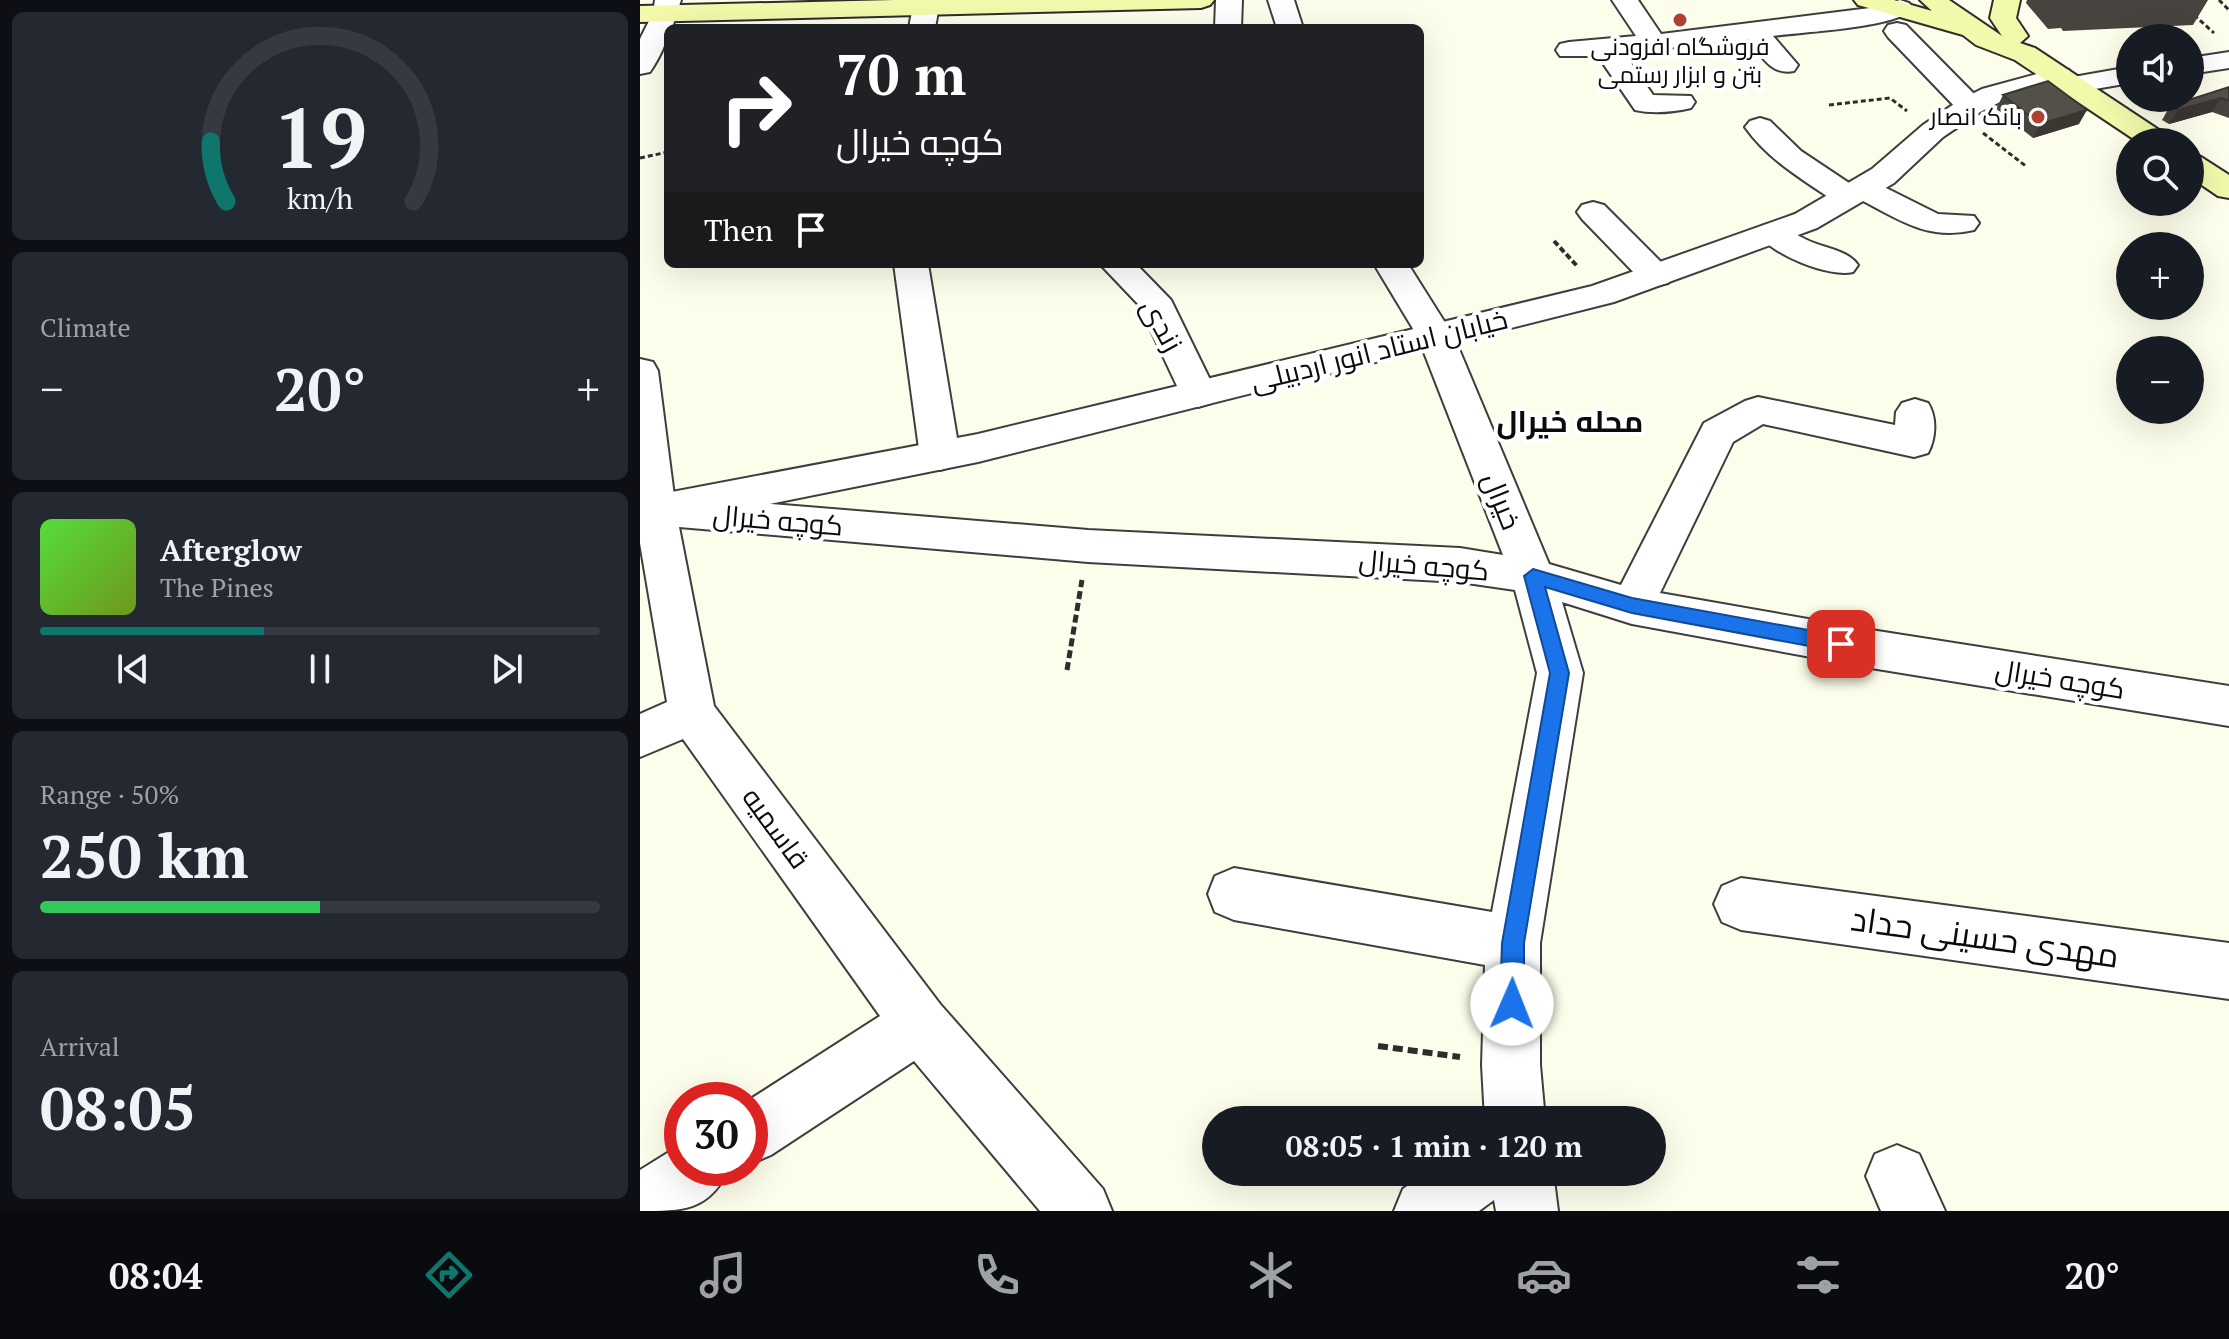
<!DOCTYPE html>
<meta charset="utf-8">
<style>
body{margin:0;font-family:"PT Serif",Cairo,serif;background:#242831;color:#f1f3f6;height:100vh;display:flex;flex-direction:column;font-size:30px;white-space:nowrap}
*{box-sizing:border-box;margin:0}
p{font-size:26px;color:#9ea1a6}
.icon{flex:none;width:44px;height:44px;fill:none;stroke:currentColor;stroke-width:2;stroke-linecap:round;stroke-linejoin:round}
.map{position:relative;flex:1;overflow:hidden}
.panel{display:flex;flex-direction:column;gap:12px;padding:12px;background:#0d0f14;width:640px}
.panel>*{flex:none}
.top-card{position:absolute;left:24px;top:24px;width:760px;height:244px;border-radius:12px;box-shadow:0 8px 32px #0002;background:#202124;color:#fff;overflow:hidden}
.tools{position:absolute;left:1476px;top:24px;display:grid;gap:16px}
.tools a{display:grid;place-items:center;width:88px;height:88px;border-radius:50%;background:#171b24;box-shadow:0 8px 32px #0002;font-size:40px}
.speed{position:absolute;left:24px;top:1082px;display:flex;gap:16px;font-size:40px;font-weight:700;text-align:center}
.speed>*{display:grid;place-content:center;width:104px;height:104px;border-radius:50%;background:#171b24;box-shadow:0 8px 32px #0002;line-height:1}
.speed .limit{border:12px solid #d22;background:#fff;color:#111}
.pin{position:absolute;display:grid;place-items:center;width:68px;height:68px;color:#fff;margin:-34px;border-radius:16px;box-shadow:0 4px 12px #0006}
.me{position:absolute;width:88px;margin:-44px;rotate:1deg;stroke-linejoin:round;filter:drop-shadow(0 0 6px #0008)}
.turn{display:flex;align-items:center;gap:28px;height:168px;padding:0 40px;font-size:36px}
.turn .icon{width:104px;height:104px;stroke-width:2.5}
.turn b{display:block;font-size:56px;line-height:68px}
.then{display:flex;align-items:center;height:76px;padding:0 40px;background:#0003;gap:16px;font-size:30px}
.big{font-size:60px;font-weight:700;line-height:1.1}
.panel .tile{flex:1;display:flex;flex-direction:column;justify-content:center;gap:12px;min-width:0;padding:0 28px;border-radius:12px;background:#242831}
.panel .dial{align-items:center;gap:0}
.dial svg{height:208px;overflow:visible;fill:none;stroke:#363941;stroke-width:7;stroke-linecap:round;text-anchor:middle}
.dial text{fill:#f1f3f6;stroke:none}
.song{display:flex;align-items:center;gap:24px}
.cover{width:96px;height:96px;border-radius:12px;background:linear-gradient(135deg,hsl(110 70% 55%),hsl(80 70% 35%))}
.played{height:8px;border-radius:4px;background:linear-gradient(90deg,#0f766e 40%,#363941 40%)}
.keys{display:flex;justify-content:space-around;direction:ltr}
.heat{display:flex;justify-content:space-between;align-items:center;font-size:44px;direction:ltr}
.charge{height:12px;border-radius:6px;background:linear-gradient(90deg,#34c759 50%,#363941 0)}
.trip{position:absolute;left:562px;top:1106px;width:464px;height:80px;border-radius:40px;background:#171b24;box-shadow:0 8px 32px #0002;font-weight:700;line-height:80px;text-align:center}
.menu{display:flex;height:128px;justify-content:space-around;align-items:center;background:#090b0e;color:#9ea1a6}
.menu .icon{width:56px;height:56px}
.menu .selected{color:#0f766e}
.menu b{font-size:36px;color:#f1f3f6}
main{display:flex;flex:1;min-height:0}
.map>svg:first-child{display:block}
</style>
<main>
<section class="panel">
<div class="tile dial"><svg viewBox="0 0 100 80">
<path d="M14 69A42 42 0 1 1 86 69"/>
<path d="M14 69A42 42 0 0 1 8 46" stroke="#0f766e"/>
<text x="50" y="56" font-size="32" font-weight="700">19</text>
<text x="50" y="72" font-size="11">km/h</text>
</svg></div>
<div class="tile"><p>Climate</p>
<div class="heat"><a>−</a><b class="big">20°</b><a>+</a></div>
</div>
<div class="tile">
<div class="song"><i class="cover"></i><div><b>Afterglow</b><p>The Pines</p></div></div>
<div class="played"></div>
<div class="keys"><svg class="icon" aria-label="previous" viewBox="0 0 24 24"><path d="M18 5L8 12l10 7zM5 5v14"/></svg><svg class="icon" aria-label="pause" viewBox="0 0 24 24"><path d="M8 5v14M16 5v14"/></svg><svg class="icon" aria-label="next" viewBox="0 0 24 24"><path d="M6 5l10 7-10 7zM19 5v14"/></svg></div>
</div>
<div class="tile"><p>Range · 50%</p><b class="big">250 km</b><div class="charge"></div></div>
<div class="tile"><p>Arrival</p><b class="big">08:05</b></div>
</section>
<div class="map">
<svg width="1589" height="1211" viewBox="0 0 1589 1211">
<rect width="100%" height="100%" fill="#fdfdeb"/>
<g fill="none" stroke-linecap="round" stroke-linejoin="round">
<g stroke="#3e3e3e" stroke-width="4">
<path id="minor" d="M15 0H41L32 28H28C28 42 18 60 10 72L0 74V39L13 13Z
M274 0H300L295 28H269Z
M576 0H602L601 28H575Z
M628 0H654L663 28H637Z
M972 0H998L1021 34 1238 7 1260 0 1269 3 1273 8C1259 28 1160 32 1133 36L1158 65 1154 71C1131 76 1121 55 1108 39L984 53 1013 95 1051 96 1055 102 1051 108C1034 112 1012 114 995 110L958 56H920L916 50 920 44 929 42 996 36Z
M1257 23 1266 25 1340 100 1344 106 1340 112 1330 115 1320 112 1248 37 1244 31 1248 25Z
M1589 52V68L1550 74V58Z
M1490 67V83L1432 93 1422 91 1418 85 1422 79Z
M1120 118 1130 121 1161 151 1209 183 1221 179 1232 181 1298 214 1334 216 1339 223 1334 230C1288 241 1260 220 1221 200L1208 205 1197 203C1165 181 1128 160 1105 127L1110 121Z
M953 202 964 205 1028 269 1033 276 1028 283 1016 286 1004 283 942 219 937 212 942 205Z
M1133 223C1146 227 1155 235 1167 240 1183 248 1208 250 1218 265L1213 272C1189 278 1131 254 1117 233L1122 226Z
M254 264H288L320 456 314 466 300 470 286 466 280 456Z
M460 264H496L531 300 577 394 571 403 558 407 545 403 499 305Z
M734 264H768L814 337 909 564 981 585 1064 423 1105 401 1118 397 1255 425 1256 412 1262 403 1275 399 1288 403C1297 417 1296 438 1288 453L1274 457 1123 424 1093 442 1020 593 1231 630 1589 686V726L1231 668 992 624 922 602 943 673 900 943V1065L905 1120H845L842 1065 845 965 594 920 575 912 568 894 575 876 594 868 852 912 897 673 875 590 820 582 448 562 39 527 74 706 300 1004 463 1189 472 1211H400L274 1061 131 1155 110 1164 109 1100 240 1016 43 739 0 757V714L27 702 0 543V359L13 362 18 371 34 496 448 530 820 548 863 555 778 337Z
M1101 878 1589 943V999L1101 930 1082 922 1074 904 1082 886Z
M42 1144V1168H89C70 1211 43 1211 0 1211V1170Z
M1257 1145 1279 1154 1305 1211H1241L1226 1176 1235 1154Z
M787 1172H913L918 1211H856L854 1200 839 1211H754L763 1189Z"/>
</g>
<g stroke="#3e3e3e" stroke-width="4">
<path id="tertiary" d="M1419 68 1429 70 1433 76 1429 82 1362 101 1340 112 1303 137 1254 183 1177 228 974 302 338 462 0 530V498L338 434 952 286 1155 214 1232 169 1283 125 1320 100 1342 89Z"/>
</g>
<g stroke="#2d2d2d" stroke-width="4">
<path id="secondary" d="M255 0H574L570 5 561 8 0 22V6Z
M1214 0H1254L1292 11 1280 0H1309L1362 36 1350 18 1354 0H1380L1376 18 1388 36 1380 43 1395 48 1528 136 1533 142H1498L1375 60 1336 45 1323 35 1218 5Z
M1550 154 1561 157 1589 175V198L1578 196 1550 177Z"/>
</g>
<path stroke="#2d2d2d" stroke-width="3" stroke-dasharray="5 3" stroke-linecap="butt" d="M1579 0 1589 10
M1554 15 1574 33
M1189 105 1250 98 1267 111
M1343 133 1387 167
M0 158 28 152"/>
<path stroke="#2d2d2d" stroke-width="4" stroke-dasharray="6 3" stroke-linecap="butt" d="M914 241 938 267"/>
<path stroke="#2d2d2d" stroke-width="5" stroke-dasharray="8 4" stroke-linecap="butt" d="M427 670 442 580"/>
<path stroke="#2d2d2d" stroke-width="6" stroke-dasharray="10 5" stroke-linecap="butt" d="M738 1046 820 1057"/>
<use href="#minor" fill="#fff" fill-rule="evenodd"/>
<use href="#tertiary" fill="#fff" fill-rule="evenodd"/>
<use href="#secondary" fill="#f3f9ab" fill-rule="evenodd"/>
</g>
<path fill="#47443f" d="M1387 0H1568L1553 25 1423 31 1421 28 1408 29 1386 3Z
M1589 87V118L1572 112 1529 124 1522 120 1530 106Z
M1363 95 1439 124 1393 138 1356 109Z"/>
<path fill="#3a3733" d="M1581 98 1572 112 1529 124 1538 110Z
M1447 110 1439 124 1393 138 1400 124Z"/>
<path fill="#534f49" stroke="#3a3733" stroke-width="2" d="M1408 81 1447 110 1400 124 1363 95Z
M1589 87V101L1581 98 1538 110 1530 106Z"/>
<path fill="#1a73e8" stroke="#114b97" stroke-width="2" d="M893 569 992 598 1201 636 1208 639 1211 644 1208 649 1201 652 992 613 905 587 929 673 884 943V1004L880 1012 872 1016 864 1012 860 1004 862 943 910 673 884 576Z"/>
<g fill="#b0402f" stroke="#fff" stroke-width="3">
<circle cx="1040" cy="20" r="8"/>
<circle cx="1398" cy="117" r="8"/>
</g>
<g text-anchor="middle" stroke-width="8" stroke-linejoin="round" paint-order="stroke">
<g font-size="24" fill="#0b0b0b" stroke="#fff">
<text x="1040" y="55">فروشگاه افزودنی<tspan x="1040" dy="28">بتن و ابزار رستمی</tspan></text>
<text x="1382" y="125" text-anchor="end">بانک انصار</text>
</g>
<g font-size="28" fill="#0b0b0b" stroke="#fff">
<text transform="translate(522 325) rotate(61)" y="10">زندی</text>
<text transform="translate(739 350) rotate(-14)" y="10">خیابان استاد انور اردبیلی</text>
<text transform="translate(862 501) rotate(68)" y="10">خیرال</text>
<text transform="translate(138 520) rotate(5)" y="10">کوچه خیرال</text>
<text transform="translate(784 565) rotate(5)" y="10">کوچه خیرال</text>
<text transform="translate(1420 679) rotate(9)" y="10">کوچه خیرال</text>
<text transform="translate(136 828) rotate(54)" y="10">قاسمیه</text>
</g>
<g font-size="30" font-weight="bold" fill="#0b0b0b" stroke="#fff">
<text x="930" y="432">محله خیرال</text>
</g>
<g font-size="34" fill="#0b0b0b" stroke="#fff">
<text transform="translate(1345 937) rotate(8)" y="12">مهدی حسینی حداد</text>
</g>
</g>
</svg>
<div class="tools">
<a><svg class="icon" aria-label="sound" viewBox="0 0 24 24"><path d="M4 9h4l5-4v14l-5-4H4zM17 9q2 3 0 6"/></svg></a>
<a><svg class="icon" aria-label="search" viewBox="0 0 24 24"><circle cx="10" cy="10" r="6"/><path d="M15 15l6 6"/></svg></a>
<a>+</a>
<a>−</a>
</div>
<div class="speed"><div class="limit">30</div></div>
<div class="pin" style="left:1201px;top:644px;background:#d93025"><svg class="icon" aria-label="arrive" viewBox="0 0 24 24"><path d="M6 21V4h12l-3 4 3 4H6"/></svg></div>
<svg class="me" style="left:872px;top:1004px" viewBox="-20 -20 40 40"><circle r="19" fill="#fff"/><path d="M0-13L10 11 0 6-10 11z" fill="#1a73e8"/></svg>
<div class="trip">08:05 · 1 min · 120 m</div>
<div class="top-card">
<div class="turn"><svg class="icon" aria-label="right" viewBox="0 0 24 24"><path d="M7 20v-9h11M14 6l5 5-5 5"/></svg><div><b>70 m</b>کوچه خیرال</div></div>
<div class="then">Then<svg class="icon" aria-label="arrive" viewBox="0 0 24 24"><path d="M6 21V4h12l-3 4 3 4H6"/></svg></div>
</div>
</div>
</main>
<nav class="menu">
<b>08:04</b>
<svg class="icon selected" aria-label="directions" viewBox="0 0 24 24"><path d="M12 3l9 9-9 9-9-9zM9 14v-3h6M13 9l2 2-2 2"/></svg>
<svg class="icon" aria-label="music" viewBox="0 0 24 24"><path d="M9 18V5l10-2v13"/><circle cx="6" cy="18" r="3"/><circle cx="16" cy="16" r="3"/></svg>
<svg class="icon" aria-label="phone" viewBox="0 0 24 24"><path d="M5 4h4l2 5-3 2q2 4 5 5l2-3 5 2v4C11 20 4 13 5 4z"/></svg>
<svg class="icon" aria-label="climate" viewBox="0 0 24 24"><path d="M12 3v18M4 7l16 10M4 17L20 7"/></svg>
<svg class="icon" aria-label="car" viewBox="0 0 24 24"><path d="M5 17H2v-5l4-1 3-4h7l3 4 3 1v5h-3M9 17h6M6 11h13"/><circle cx="7" cy="17" r="2"/><circle cx="17" cy="17" r="2"/></svg>
<svg class="icon" aria-label="filters" viewBox="0 0 24 24"><path d="M4 7h16M4 17h16"/><circle cx="9" cy="7" r="2"/><circle cx="15" cy="17" r="2"/></svg>
<b>20°</b>
</nav>
